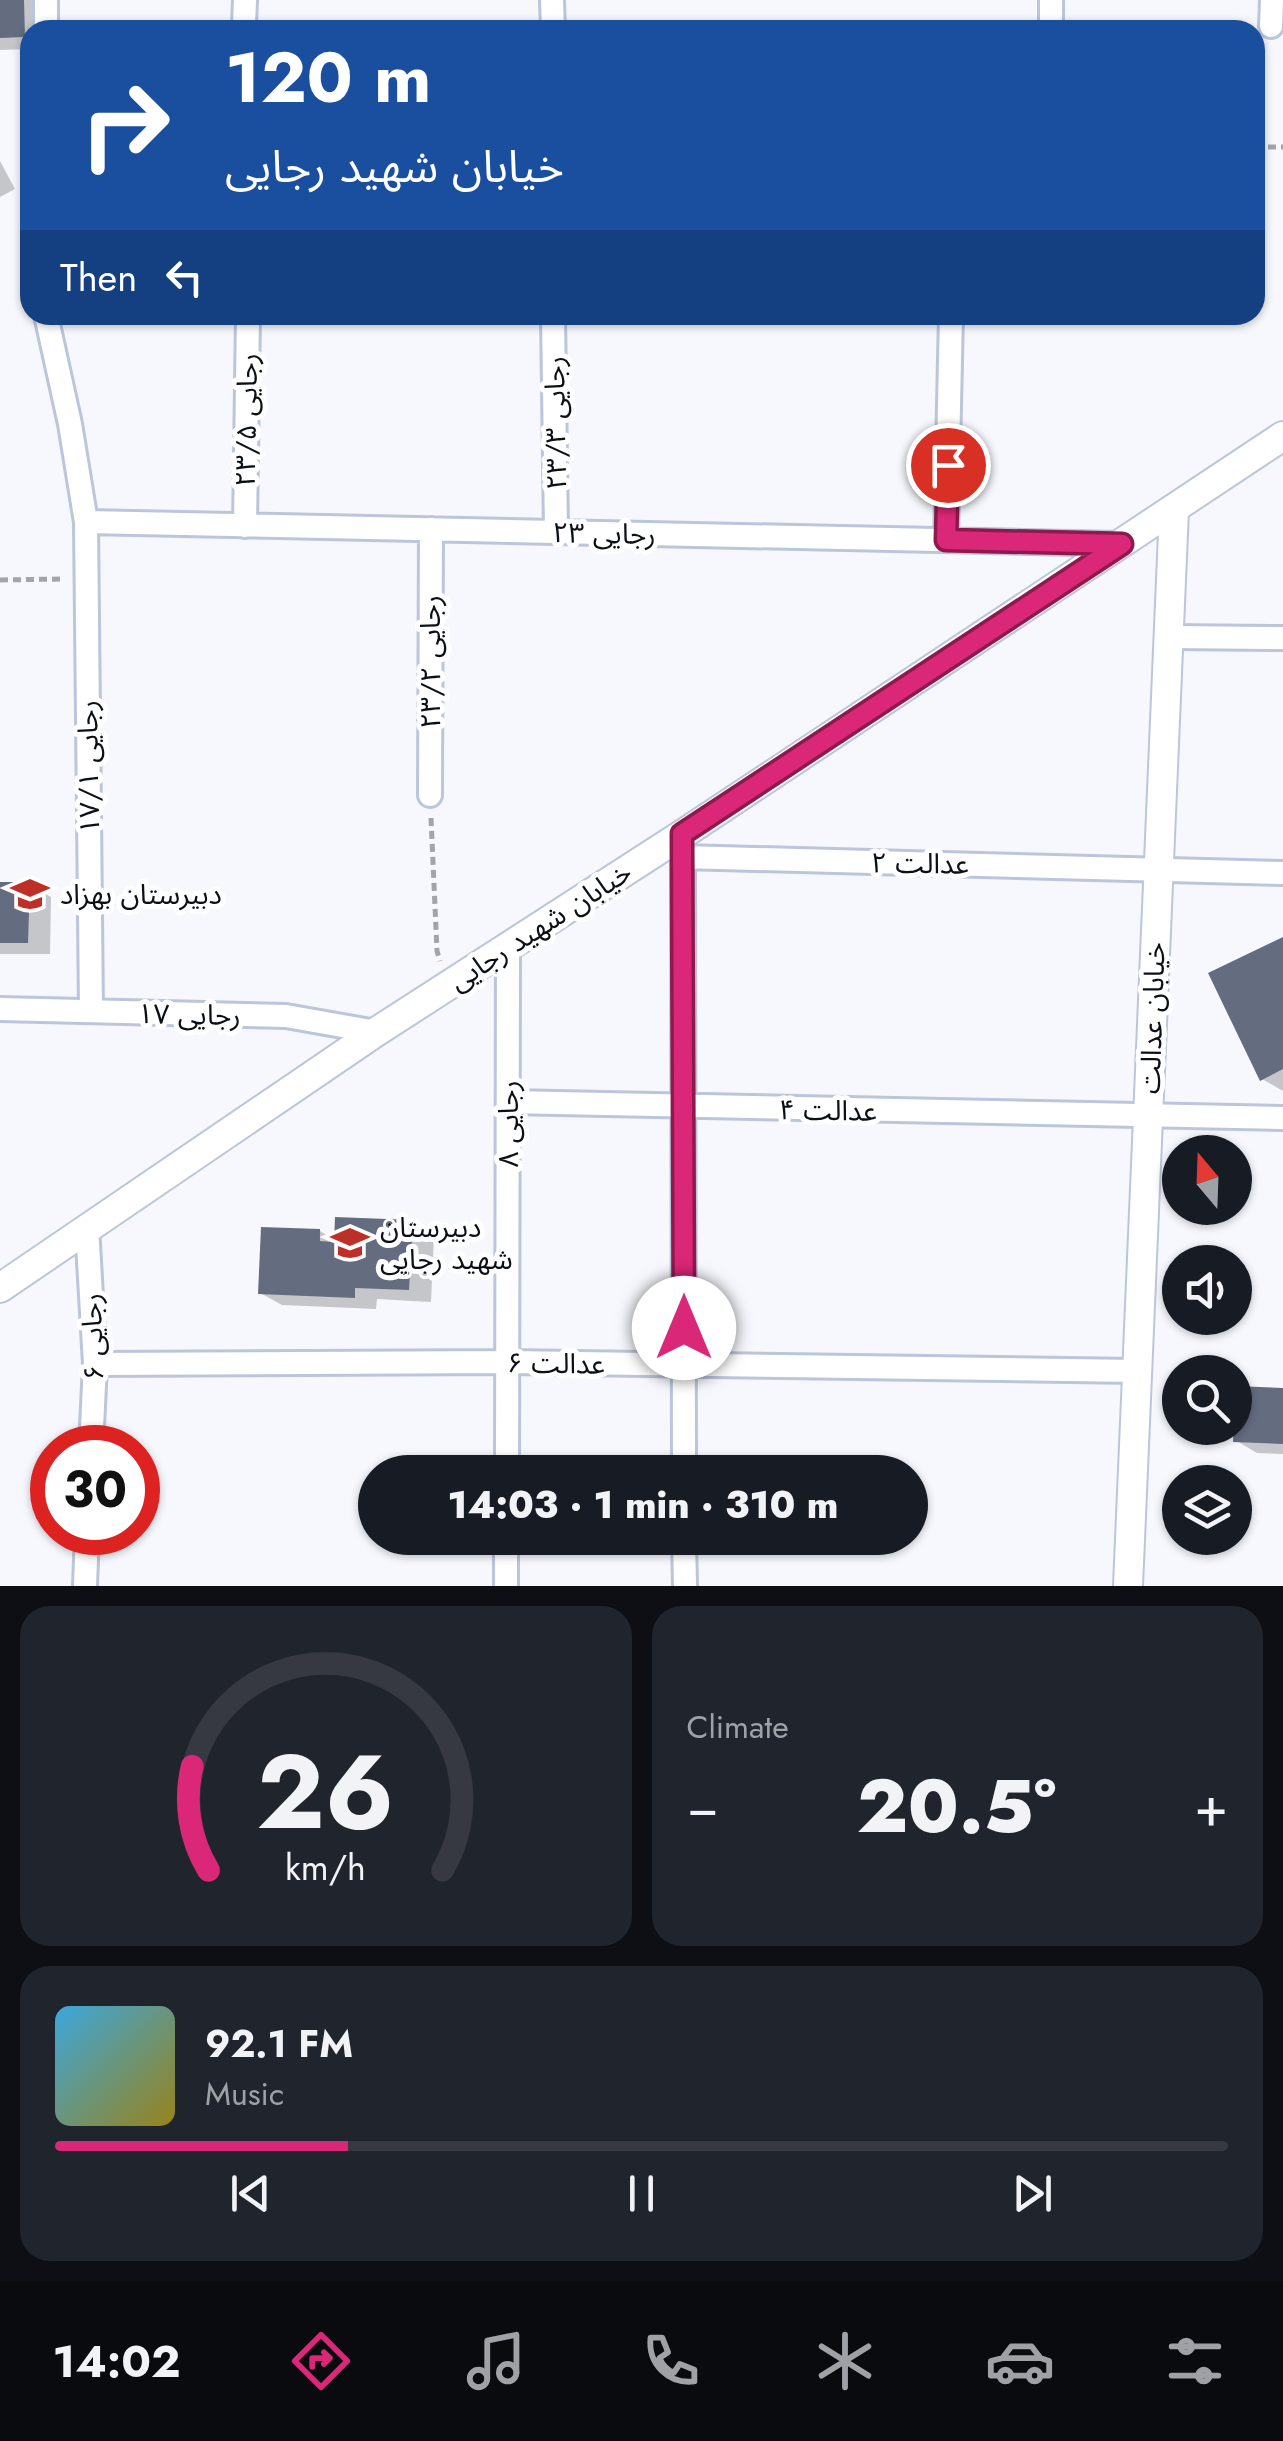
<!DOCTYPE html>
<meta charset="utf-8">
<style>
body{margin:0;font-family:Jost,"Noto Sans Arabic",sans-serif;background:#20242c;color:#f1f3f6;height:100vh;display:flex;flex-direction:column;font-size:38px;white-space:nowrap}
*{box-sizing:border-box;margin:0}
p{font-size:32px;color:#9ea1a6}
.icon{flex:none;width:55px;height:55px;fill:none;stroke:currentColor;stroke-width:2;stroke-linecap:round;stroke-linejoin:round}
.map{position:relative;height:1586px;overflow:hidden}
.panel{display:flex;flex-direction:column;gap:20px;padding:20px;background:#0d0f14;flex:1}
.panel>*{flex:none}
.hud{position:absolute;left:20px;top:20px;width:1245px;height:305px;border-radius:30px;box-shadow:0 2px 8px #0004;background:#1a4fa0;color:#fff;overflow:hidden}
.needle{width:65px;rotate:341deg}
.tools{position:absolute;left:1162px;top:1135px;display:grid;gap:20px}
.tools a{display:grid;place-items:center;width:90px;height:90px;border-radius:50%;background:#171b24;box-shadow:0 2px 8px #0004;font-size:50px}
.speed{position:absolute;left:30px;top:1425px;display:flex;gap:20px;font-size:50px;font-weight:700;text-align:center}
.speed>*{display:grid;place-content:center;width:130px;height:130px;border-radius:50%;background:#171b24;box-shadow:0 2px 8px #0004;line-height:1}
.speed .limit{border:15px solid #d22;background:#fff;color:#111}
.pin{position:absolute;display:grid;place-items:center;width:85px;height:85px;color:#fff;margin:-42px;border:5px solid #fff;border-radius:50%;box-shadow:0 2px 10px #0007}
.me{position:absolute;width:110px;margin:-55px;rotate:0deg;stroke-linejoin:round;filter:drop-shadow(0 0 8px #0008)}
.turn{display:flex;align-items:center;gap:35px;height:210px;padding:0 40px;font-size:45px}
.turn .icon{width:130px;height:130px;stroke-width:2.5}
.turn b{display:block;font-size:70px;line-height:85px}
.then{display:flex;align-items:center;height:95px;padding:0 40px;background:#0003;gap:20px;font-size:38px}
.big{font-size:75px;font-weight:800;line-height:1.1}
.panel .widget{flex:1;display:flex;flex-direction:column;justify-content:center;gap:15px;min-width:0;padding:0 35px;border-radius:30px;background:#20242c}
.panel .dial{align-items:center;gap:0}
.dial svg{height:260px;overflow:visible;fill:none;stroke:#363941;stroke-width:7;stroke-linecap:round;text-anchor:middle}
.dial text{fill:#f1f3f6;stroke:none}
.song{display:flex;align-items:center;gap:30px}
.cover{width:120px;height:120px;border-radius:15px;background:linear-gradient(135deg,hsl(200 70% 55%),hsl(50 70% 35%))}
.played{height:10px;border-radius:5px;background:linear-gradient(90deg,#db2777 25%,#363941 25%)}
.keys{display:flex;justify-content:space-around;direction:ltr}
.heat{display:flex;justify-content:space-between;align-items:center;font-size:55px;direction:ltr}
.panel .tiles{flex:1;display:grid;gap:20px;grid-template-columns:1fr 1fr}
.widget:last-child{grid-column:span 2}
.trip{position:absolute;left:358px;top:1455px;width:570px;height:100px;border-radius:50px;background:#171b24;box-shadow:0 2px 8px #0004;font-weight:800;line-height:100px;text-align:center}
.tabs{display:flex;height:160px;justify-content:space-around;align-items:center;background:#090b0e;color:#9ea1a6}
.tabs .icon{width:70px;height:70px}
.tabs .selected{color:#db2777}
.tabs b{font-size:45px;color:#f1f3f6}
.map>svg:first-child{display:block}
</style>
<div class="map">
<svg width="1283" height="1586" viewBox="0 0 1283 1586">
<rect width="100%" height="100%" fill="#f6f8fd"/>
<path fill="#0003" d="M0 0H45L46 30H30V49L0 50Z
M0 161 15 189 0 197Z
M0 884 29 885 51 897 50 954H0Z
M1283 939V1091L1262 1079Z
M412 1223 434 1235 431 1302 377 1299 376 1309 282 1305 260 1293 320 1231 337 1241Z
M1283 1391V1454L1257 1453 1235 1440Z"/>
<path fill="#646d80" d="M0 0H24L25 37 0 38Z
M0 882H30L28 943H0Z
M1283 937V1069L1260 1081 1208 973Z
M335 1217 413 1220 409 1290 355 1288V1298L258 1294 261 1227 320 1229V1241L334 1242Z
M1235 1386 1283 1388V1444L1233 1442Z"/>
<g fill="none" stroke-linecap="round" stroke-linejoin="round">
<g stroke="#bbc6db" stroke-width="28">
<path id="minor" d="M552 0 553 30
M1051 0V30
M244 25 245 0
M1271 26 1272 0
M46 30V0
M46 315 70 424 86 522 91 1011
M553 315 556 532
M86 522 1122 544
M245 526 248 315
M946 540 951 315
M1171 637 1283 638
M430 795 431 529
M683 834 684 1472
M683 857 1283 873
M0 1009 286 1016 376 1032
M508 1102 1283 1118
M87 1227 95 1364 91 1448
M95 1364 507 1362 1137 1371
M507 1472 508 946
M684 1538 685 1586
M85 1586 87 1532
M506 1586V1538"/>
</g>
<g stroke="#bbc6db" stroke-width="32">
<path id="tertiary" d="M0 1288 376 1032 683 834 1283 436
M1128 1586 1174 510"/>
</g>
<path stroke="#a1a4a9" stroke-width="5" stroke-dasharray="8 5" stroke-linecap="butt" d="M1255 147H1283
M0 580 62 579
M431 818 437 951 440 961"/>
<use href="#minor" stroke="#fff" stroke-width="22"/>
<use href="#tertiary" stroke="#fff" stroke-width="28"/>
</g>
<g fill="none" stroke-linecap="round" stroke-linejoin="round">
<g stroke="#8e194d" stroke-width="25">
<path id="route" d="M684 1328 682 834 1122 544 946 540 948 465"/>
</g>
<use href="#route" stroke="#db2777" stroke-width="18"/>
</g>
<defs>
<g id="school-bare" transform="scale(3)"><path d="M0-5L7-2L0 1L-7-2ZM-4 1L0 2.5L4 1V4Q0 6-4 4Z" fill="#be3027" stroke="#fff" stroke-width="2.5" paint-order="stroke"/></g>
</defs>
<g fill-rule="evenodd">
<use href="#school-bare" x="30" y="894"/>
<use href="#school-bare" x="350" y="1243"/>
</g>
<g text-anchor="middle" stroke-width="10" stroke-linejoin="round" paint-order="stroke">
<g font-size="28" fill="#0b0f16" stroke="#fff">
<text transform="translate(246 420) rotate(-89)" y="10">رجایی ۲۳/۵</text>
<text transform="translate(555 423) rotate(-91)" y="10">رجایی ۲۳/۳</text>
<text transform="translate(604 533) rotate(1)" y="10">رجایی ۲۳</text>
<text transform="translate(430 662) rotate(-90)" y="10">رجایی ۲۳/۲</text>
<text transform="translate(88 767) rotate(-91)" y="10">رجایی ۱۷/۱</text>
<text transform="translate(920 863) rotate(1)" y="10">عدالت ۲</text>
<text transform="translate(540 926) rotate(-33)" y="10">خیابان شهید رجایی</text>
<text transform="translate(189 1014) rotate(1)" y="10">رجایی ۱۷</text>
<text transform="translate(1152 1018) rotate(-88)" y="10">خیابان عدالت</text>
<text transform="translate(828 1110) rotate(1)" y="10">عدالت ۴</text>
<text transform="translate(508 1124) rotate(-90)" y="10">رجایی ۸</text>
<text transform="translate(92 1337) rotate(-92)" y="10">رجایی ۶</text>
<text transform="translate(556 1363) rotate(1)" y="10">عدالت ۶</text>
</g>
<g font-size="28" fill="#0b0f16" stroke="#fff" text-anchor="start">
<text x="60" y="904">دبیرستان بهزاد</text>
<text x="380" y="1237">دبیرستان<tspan x="380" dy="32">شهید رجایی</tspan></text>
</g>
</g>
</svg>
<div class="tools">
<a><svg class="needle" viewBox="-14 -14 28 28"><path d="M0-13l5 13h-10z" fill="#e53935"/><path d="M0 13l5-13h-10z" fill="#9ea1a6"/></svg></a>
<a><svg class="icon" aria-label="sound" viewBox="0 0 24 24"><path d="M4 9h4l5-4v14l-5-4H4zM17 9q2 3 0 6"/></svg></a>
<a><svg class="icon" aria-label="search" viewBox="0 0 24 24"><circle cx="10" cy="10" r="6"/><path d="M15 15l6 6"/></svg></a>
<a><svg class="icon" aria-label="layers" viewBox="0 0 24 24"><path d="M12 4l9 5-9 5-9-5zM3 14l9 5 9-5"/></svg></a>
</div>
<div class="speed"><div class="limit">30</div></div>
<div class="pin" style="left:948px;top:465px;background:#d93025"><svg class="icon" aria-label="arrive" viewBox="0 0 24 24"><path d="M6 21V4h12l-3 4 3 4H6"/></svg></div>
<svg class="me" style="left:684px;top:1328px" viewBox="-20 -20 40 40"><circle r="19" fill="#fff"/><path d="M0-13L10 11 0 6-10 11z" fill="#db2777"/></svg>
<div class="trip">14:03 · 1 min · 310 m</div>
<div class="hud">
<div class="turn"><svg class="icon" aria-label="right" viewBox="0 0 24 24"><path d="M7 20v-9h11M14 6l5 5-5 5"/></svg><div><b>120 m</b>خیابان شهید رجایی</div></div>
<div class="then">Then<svg class="icon" aria-label="left" viewBox="0 0 24 24"><path d="M17 20v-9H6M10 6l-5 5 5 5"/></svg></div>
</div>
</div>
<section class="panel">
<div class="tiles">
<div class="widget dial"><svg viewBox="0 0 100 80">
<path d="M14 69A42 42 0 1 1 86 69"/>
<path d="M14 69A42 42 0 0 1 9 37" stroke="#db2777"/>
<text x="50" y="56" font-size="32" font-weight="700">26</text>
<text x="50" y="72" font-size="11">km/h</text>
</svg></div>
<div class="widget"><p>Climate</p>
<div class="heat"><a>−</a><b class="big">20.5°</b><a>+</a></div>
</div>
<div class="widget">
<div class="song"><i class="cover"></i><div><b>92.1 FM</b><p>Music</p></div></div>
<div class="played"></div>
<div class="keys"><svg class="icon" aria-label="previous" viewBox="0 0 24 24"><path d="M18 5L8 12l10 7zM5 5v14"/></svg><svg class="icon" aria-label="pause" viewBox="0 0 24 24"><path d="M8 5v14M16 5v14"/></svg><svg class="icon" aria-label="next" viewBox="0 0 24 24"><path d="M6 5l10 7-10 7zM19 5v14"/></svg></div>
</div>
</div>
</section>
<nav class="tabs">
<b>14:02</b>
<svg class="icon selected" aria-label="directions" viewBox="0 0 24 24"><path d="M12 3l9 9-9 9-9-9zM9 14v-3h6M13 9l2 2-2 2"/></svg>
<svg class="icon" aria-label="music" viewBox="0 0 24 24"><path d="M9 18V5l10-2v13"/><circle cx="6" cy="18" r="3"/><circle cx="16" cy="16" r="3"/></svg>
<svg class="icon" aria-label="phone" viewBox="0 0 24 24"><path d="M5 4h4l2 5-3 2q2 4 5 5l2-3 5 2v4C11 20 4 13 5 4z"/></svg>
<svg class="icon" aria-label="climate" viewBox="0 0 24 24"><path d="M12 3v18M4 7l16 10M4 17L20 7"/></svg>
<svg class="icon" aria-label="car" viewBox="0 0 24 24"><path d="M5 17H2v-5l4-1 3-4h7l3 4 3 1v5h-3M9 17h6M6 11h13"/><circle cx="7" cy="17" r="2"/><circle cx="17" cy="17" r="2"/></svg>
<svg class="icon" aria-label="filters" viewBox="0 0 24 24"><path d="M4 7h16M4 17h16"/><circle cx="9" cy="7" r="2"/><circle cx="15" cy="17" r="2"/></svg>
</nav>
